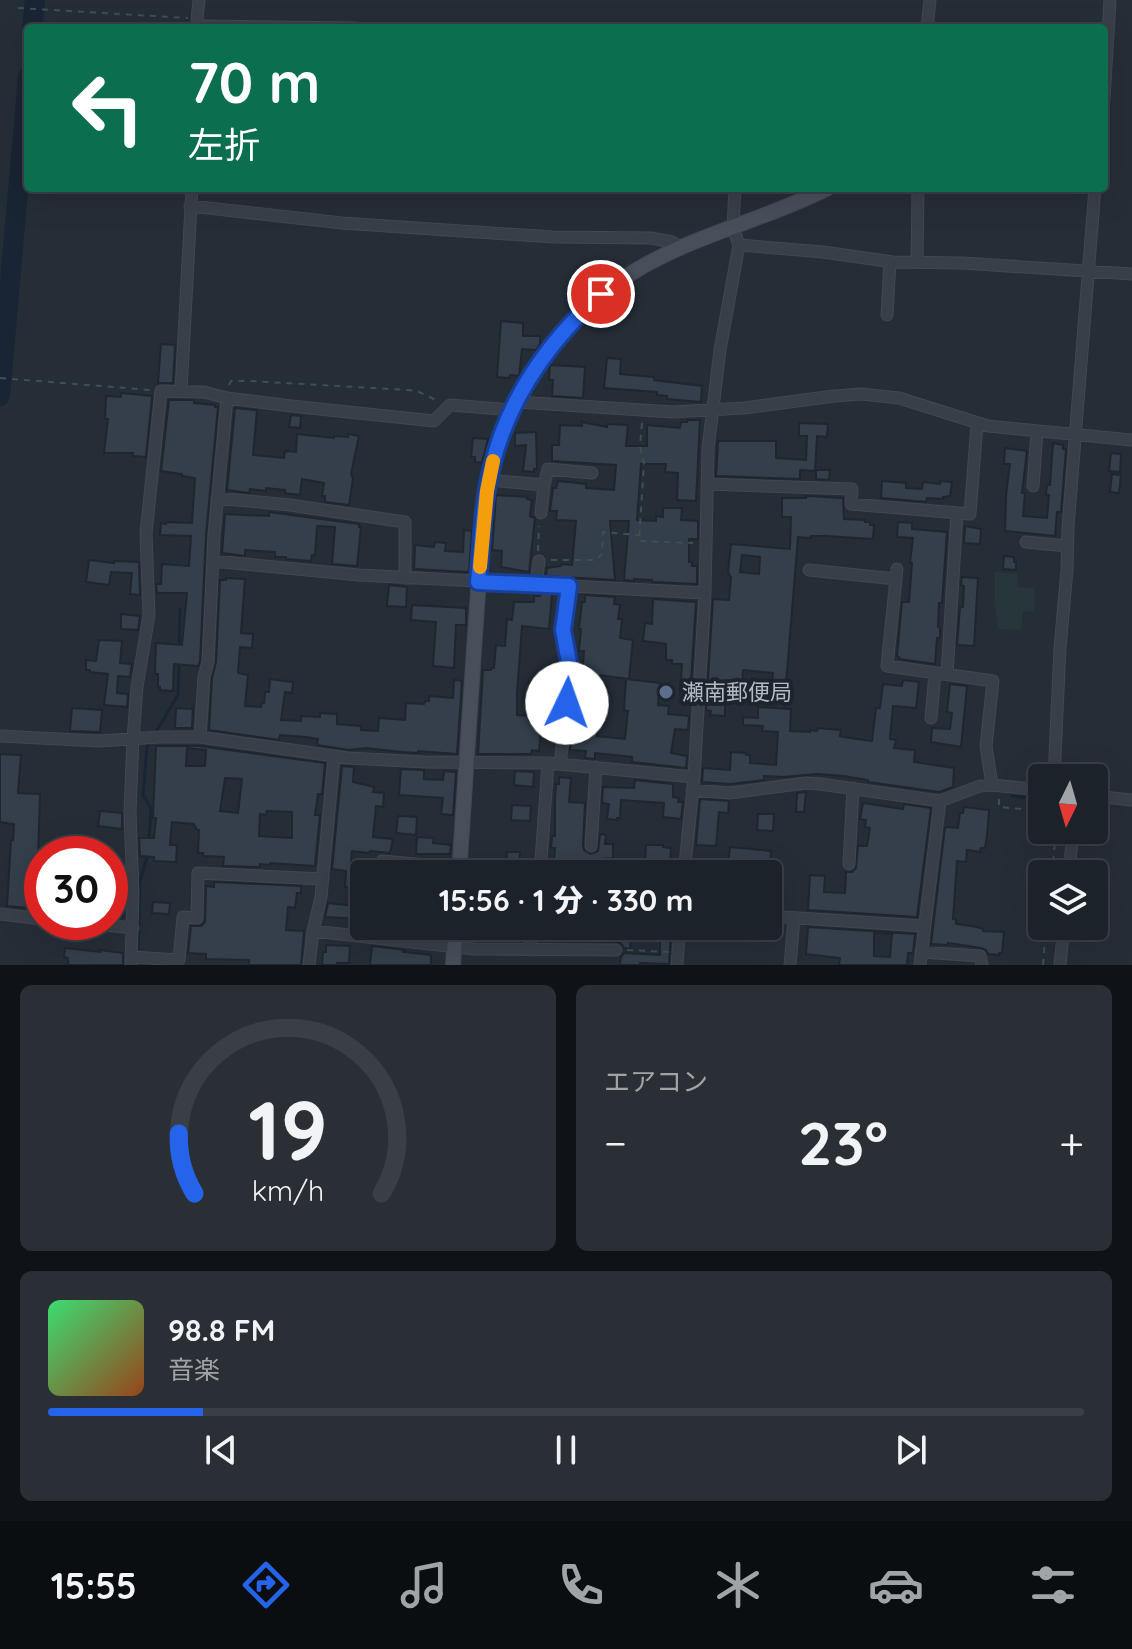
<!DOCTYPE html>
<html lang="ja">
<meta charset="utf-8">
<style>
body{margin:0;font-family:Quicksand,"Noto Sans JP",sans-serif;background:#292f35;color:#f1f3f6;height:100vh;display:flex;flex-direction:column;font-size:30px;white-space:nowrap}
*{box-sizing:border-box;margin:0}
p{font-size:26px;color:#a0a4a8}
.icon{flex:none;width:44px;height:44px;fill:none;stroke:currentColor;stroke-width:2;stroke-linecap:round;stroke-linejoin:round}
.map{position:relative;height:965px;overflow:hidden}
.panel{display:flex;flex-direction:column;gap:20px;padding:20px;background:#0f1317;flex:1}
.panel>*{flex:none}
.top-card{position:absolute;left:24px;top:24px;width:1084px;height:168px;border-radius:8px;box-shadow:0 8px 32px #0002,0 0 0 2px #3a3f46;background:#0b6e4f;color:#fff;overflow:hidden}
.needle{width:52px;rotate:185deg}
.fabs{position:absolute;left:1028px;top:764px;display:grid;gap:16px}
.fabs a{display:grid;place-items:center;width:80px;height:80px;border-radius:8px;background:#1c2229;box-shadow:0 8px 32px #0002,0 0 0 2px #3a3f46;font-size:40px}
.speed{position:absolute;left:24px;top:836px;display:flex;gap:16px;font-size:40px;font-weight:700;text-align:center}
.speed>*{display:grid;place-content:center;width:104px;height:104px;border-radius:50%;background:#1c2229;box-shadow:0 8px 32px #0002,0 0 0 2px #3a3f46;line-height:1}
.speed .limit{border:12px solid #d22;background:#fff;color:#111}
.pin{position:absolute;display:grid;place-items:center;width:68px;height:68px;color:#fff;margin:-34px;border:4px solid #fff;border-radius:50%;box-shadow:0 2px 8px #0007}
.me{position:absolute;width:88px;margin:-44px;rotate:3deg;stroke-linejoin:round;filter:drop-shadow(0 0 6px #0008)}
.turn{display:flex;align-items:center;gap:28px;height:168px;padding:0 32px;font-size:36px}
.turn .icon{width:104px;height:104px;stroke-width:2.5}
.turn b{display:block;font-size:56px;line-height:68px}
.big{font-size:60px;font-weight:800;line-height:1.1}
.panel .card{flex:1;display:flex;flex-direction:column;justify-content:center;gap:12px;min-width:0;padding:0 28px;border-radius:12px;background:#292f35}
.panel .dial{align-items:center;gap:0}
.dial svg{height:208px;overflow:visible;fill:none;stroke:#3a3f46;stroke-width:7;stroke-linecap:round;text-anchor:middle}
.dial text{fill:#f1f3f6;stroke:none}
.song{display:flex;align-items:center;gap:24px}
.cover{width:96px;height:96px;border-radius:12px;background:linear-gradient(135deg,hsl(140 70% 55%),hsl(20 70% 35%))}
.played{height:8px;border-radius:4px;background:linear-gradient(90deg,#2563eb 15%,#3a3f46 15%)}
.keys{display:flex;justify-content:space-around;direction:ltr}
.heat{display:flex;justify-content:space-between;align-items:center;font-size:44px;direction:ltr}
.panel .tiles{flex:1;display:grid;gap:20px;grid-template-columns:1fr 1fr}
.card:last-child{grid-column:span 2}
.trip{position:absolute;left:350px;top:860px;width:432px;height:80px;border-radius:8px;background:#1c2229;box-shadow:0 8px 32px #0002,0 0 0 2px #3a3f46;font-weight:800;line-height:80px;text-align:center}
.tab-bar{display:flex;height:128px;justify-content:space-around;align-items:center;background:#0b0e10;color:#a0a4a8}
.tab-bar .icon{width:56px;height:56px}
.tab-bar .selected{color:#2563eb}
.tab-bar b{font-size:36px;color:#f1f3f6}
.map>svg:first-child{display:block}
</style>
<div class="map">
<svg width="1132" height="965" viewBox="0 0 1132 965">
<rect width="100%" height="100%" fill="#252d37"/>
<path fill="#273739" d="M995 572 1018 574 1017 587 1035 588 1034 612 1023 611 1021 630 998 629 995 605Z"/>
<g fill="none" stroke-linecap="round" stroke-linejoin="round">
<path stroke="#192534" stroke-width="3" d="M179 646 180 609
M154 735 178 695 179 661
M1012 796 1042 799
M149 839 151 808 143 795 147 747 150 742
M138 954 140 881 148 854"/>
<path stroke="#192534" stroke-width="20" d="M32 28 35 0
M0 396 28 77"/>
</g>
<path fill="#343f4b" stroke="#1f262f" stroke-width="2" fill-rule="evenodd" d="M501 321 523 323V336H540V344L536 350 522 349 519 376 510 375 509 378 497 377Z
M161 344 175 345 173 383H158Z
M607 358 621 359 620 374 654 377V380L702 386 701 402 667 399V396L657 395V392L604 388Z
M550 365 585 367 583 398 552 396 553 380H549Z
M121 393 152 396 146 457 133 456V453H104L108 419H105L106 396 121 397Z
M169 400H194V403L215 405V407H218L206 535 200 661 198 666 174 664 173 691 160 690V687H158V674H155L156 643 182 645 187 593H157L156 584H161L162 564 189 566 191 536 160 535 161 523 166 524V522L192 523 195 478 182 476V474L161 471Z
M235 408 257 410 253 455 284 458 285 451 296 452 297 434 334 438V436L348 437V434L359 436 351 474 353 479 349 505 325 502V496H322L324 483 302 479 300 495 285 493V490L266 488V491L250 489 249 493 227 490Z
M291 415 301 416 300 428 289 427Z
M687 420H700L696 501 677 500 678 473 665 472 666 464H641L637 520 656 521V516L663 517V508H682L681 520 698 521V539H689V562H692V566H697V584L652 582V580L634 579V581L624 580 629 521H610L615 580 546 576 547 568 561 566V564L572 565 576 521 556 520 557 511H550L553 488H556L558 481 586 484V488L614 490 616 465 552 461V445H559L560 425 582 426V422L607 427V424L628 425 626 446H647V425L680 428 681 422H687Z
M799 423 828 424 827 437 817 436 815 471 800 470V479L716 476 718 441H776V458L806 460 807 436H799Z
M536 432 537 469H534V472L523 471 526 445 515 446V433Z
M473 438 488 439 482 463 475 462V457H471Z
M1053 443 1063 445V449H1066L1061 512H1057L1055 536 1005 531 1006 495 1010 464H1004L1005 448 1027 451 1022 493H1025L1023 516 1047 518 1049 495H1046L1047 485H1050Z
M1111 453 1121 454 1120 472 1109 471Z
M816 470H830L829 480 816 479Z
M1112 474 1121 475 1119 493 1110 492Z
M882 481 906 483V488L922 489 923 482 940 484V481L952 482 950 496 943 497V499L927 498 926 502 881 498Z
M496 495 527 497V499L532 500 530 516 535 518 529 572 501 567 502 551 492 550Z
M806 496 843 498 844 519 865 520V522H870V525H874L873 539 826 536H811V538L798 537 786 684 772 682 773 673 743 670 742 685 725 684V716L710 715 711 711 706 710 713 599 729 600 731 577 728 572 731 544 790 549 791 517H782V498H806ZM742 555 760 557 759 574 740 572Z
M269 512 359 524V527H361L357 566 332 564 335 527 317 526 315 556 312 555 311 561 286 559V557H275V552L258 551 245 550V556L222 553 225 514 269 516Z
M898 522 912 523V529L947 532 942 603H939L938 627 940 628V638H937L935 664 899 659V657L897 656 902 602H909L912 563H910L913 538 897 537Z
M965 526 981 529 980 544 964 543Z
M464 530 472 531 469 572 414 569 415 545 434 547 435 542 446 543 445 551 463 552Z
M1004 556 1014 557V562H1016V570L1003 569Z
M89 560 114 563V561L139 562 140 595 130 594 132 573 111 572 109 585 86 582Z
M962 577 978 578 974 646 957 645 960 607H963L964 586 961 585Z
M226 578 245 579 241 633 253 634 252 648 240 647 238 673 248 675 245 706 261 707 262 703H264L265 692H269L270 679 293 682 292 693 285 692 281 720 301 721V716L320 717V713L337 714V724L361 726V730L378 731 379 718 405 720 406 703 424 704 425 701H429V696L453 698 454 680 462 681 457 754 418 751V753L402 752 366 748 349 750 317 745 318 739 306 737 280 735 279 740 209 730 212 678 216 662 220 580H226Z
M389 585 407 587 406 607 387 606Z
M541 593 552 594 549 629 522 626 517 693V715L542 717 539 751 532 750 531 754H478L483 670H491V668H494L496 645 505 646 507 619 512 620 514 602H534V596H540Z
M585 595 615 597 614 604 620 605 618 619H622L620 638 633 640 629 679 598 675 592 732 597 733V736L625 739 628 711 624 710 626 679 660 683 658 705 669 706 668 714 689 716 688 730 675 729 671 753 687 756 686 768 632 762V757L595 753V759L585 758 586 751 570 750 579 675H582L584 651H579L581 629H579L582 602H585Z
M653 599 696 602 690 696 680 695 682 664H672V660H666V644L643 641 645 623 652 624Z
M412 605 466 608V625H456L454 668 433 666 436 622 411 620Z
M121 614 140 616 138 630 121 629Z
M99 640 122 641 120 663 132 664 130 677 118 676 117 693 128 694 127 707 104 705 108 674 90 672V670H86V660L96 661Z
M549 680 561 682 560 691 548 690Z
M903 680 919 682 916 708 893 706 890 739 896 740 894 748 915 750 914 762 954 768 953 787 939 792 868 782V780L844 776 817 774 783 777 764 776V780L730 784 702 782 703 768 730 770 731 752 746 753V755H750V763L776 765 778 732 762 731 763 726 743 725V717L758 718V707L791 709 790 731 810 732V730L817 731 818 728 841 730 840 736 843 737 872 741 876 708H880L883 684 902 686Z
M950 684 967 686 961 747 931 742 932 728 950 729 952 713 947 712Z
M193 705 192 728H175L176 708 192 709Z
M546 707 558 708 556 723 544 721Z
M72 708 102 710 100 732 70 731Z
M156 746H199L325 763 322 794H318L315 815H320L315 866 270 863V865L260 864V867L223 866 224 857 203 856V853H198L199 830H197L194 824 172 822 170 845H177L176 862 154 861V857L140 856 139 838H154L156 818H153ZM187 748 206 750 205 766H186ZM225 778 242 779 238 813 220 811ZM267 811 292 812V838L259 836 260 814 266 815Z
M0 754 21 755 18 793 40 794 38 857 41 858 38 909 7 906 11 840H13L14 824 0 822Z
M342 766 354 767 353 782 374 787 373 792 384 793 383 807 376 806 373 837 393 839 390 853 370 851 369 853 352 851 350 870 364 871V888L345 887 346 871 332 869Z
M401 769 424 770V779L443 780 444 771 456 772 453 815 441 814 443 798 399 795Z
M515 771 534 772 533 787 514 785Z
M559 777 571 778 569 802 585 803 583 845 584 850 591 854 598 851 600 834 606 835 605 844H613V858L601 859 600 874H553L555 848H551L552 836H555V799L556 784H559Z
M635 780 673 784V797L679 798 678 802H683L681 819 663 817 664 803 621 800 620 818H617V820L607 819 609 804 602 803 603 787 634 788Z
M806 792 804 812H796L797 793Z
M700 799 729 801 728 813 719 812 716 846 696 845Z
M863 803 903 809 904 804 931 808 917 917 808 910 810 875 825 876 824 892 845 893 846 872H852L856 868 858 846H867L870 828 865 827 866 820 860 819Z
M512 805 531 806 530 821 511 820Z
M964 807 989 810 987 836 985 848H981L980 852 967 850 966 862 957 861 953 919H956V924L977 927 983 929V931L1004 932 1002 953H999V955L988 954 986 950 981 948 948 943V945L931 944 945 827 958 828 960 813H963Z
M100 811 122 813V829L98 826Z
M758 814H774L773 831 757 830Z
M398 816 417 817 416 835 396 833Z
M417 837 434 838 433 843 451 845 450 854H416Z
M646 845H663V847L671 848 670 863 676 865V874H639L640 862H645Z
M730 847 771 851 769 874H727Z
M507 852H520L519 874H506Z
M214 882 301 886V893H297L295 908 288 907 286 930 304 931 301 965H249V960L206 959V954L188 953 191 926H201L205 922 206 886 214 887Z
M112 902 124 903 123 918 111 917Z
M153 902 170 903 169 914 152 913Z
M328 903 364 907V919L325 917Z
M354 926H431L430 936Z
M541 926H587L586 936 552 935 551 941H540Z
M608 926H671L669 964 640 963V965H620L621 957 624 953 660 955V937L631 934 630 949 624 948 621 943 617 942 589 941 590 935 609 936Z
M688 926H713V937L688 936Z
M808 927 915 934 913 953H908L907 965H839L840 958 806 954ZM874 933 892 934 890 957 874 956Z
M502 931 517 933 516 941 501 940Z
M326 945 350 946 349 963H337V965H322L323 952H326Z
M372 946 404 950 403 952 431 955V965H370Z
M65 948 100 952V950L123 953V965H68V958L64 957Z"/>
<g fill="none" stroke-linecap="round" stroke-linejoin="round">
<g stroke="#414851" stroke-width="13">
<path id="street" d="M199 0 197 20 202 28
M202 28 207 26 356 28
M927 28 930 0
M1104 100 1110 0
M190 206 342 223 553 237 651 238 672 242 680 247
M739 245 823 252 893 262 962 263 1132 274
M917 262 918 188
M887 315 890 262
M181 391 192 188
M517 402 673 412 744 408 834 396 861 394 899 398 988 426 1132 440
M489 480 544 485
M707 484 852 489 851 504 970 514 977 424
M1033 486 1037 431
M217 498 290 505 405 522V578
M541 513 544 485 548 469 592 473
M1026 542 1067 546
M213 561 359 575 705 593
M897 569 887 666 993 681 986 746 992 785
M809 570 896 579
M536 584 539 561
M947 674 957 513
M931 718 935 673
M0 736 98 741 160 737H200L348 758 425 762 548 763 694 777
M200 737 204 677 208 662 214 535 227 398
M560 764 571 673 563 630 569 586
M1054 778 1060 648 1067 570 1068 527 1095 188
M692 790 730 793 806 783 820 784 940 801 980 786 992 785 1042 790
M1094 796 1132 800
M591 846 596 767
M382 861 460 868
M849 864 853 788
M540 874 548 763
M609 874V866
M684 874 694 777 705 593 708 449 720 350 739 245 733 228 735 188
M1069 874 1073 830
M0 914 42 919
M768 916 923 926
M75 922 133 928
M313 931 474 949 616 950
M530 950 531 926
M921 952 980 956 982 965
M132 957 179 960 183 917 197 918 198 873 323 879
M131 965 133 894 130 812 133 739 137 687 149 615 146 533 161 391 204 392 227 398 291 406 434 421 450 405 513 410
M309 965 313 931 321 897 334 757
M677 965 680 926
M790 965 794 918
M920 965 940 801
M1060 965 1064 926"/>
</g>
<g stroke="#414851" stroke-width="16">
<path id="secondary" d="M459 874C464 799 469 725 474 650 477 611 479 573 482 535 484 513 485 490 491 469 510 395 555 325 618 282 682 237 759 223 828 188
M453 965 456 926"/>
</g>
<path stroke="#3f5051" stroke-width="2" stroke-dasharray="6 6" stroke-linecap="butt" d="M18 8 188 18
M0 378 151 390
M229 385 231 381H250L408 390 417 391 438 401
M642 423 640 446 644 463 639 541 693 543
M538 551 539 526
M551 560H596L602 554 603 532 638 535
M999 799V807L1042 811
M1052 874 1056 830
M627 950 669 952
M1043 965 1046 926"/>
<use href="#street" stroke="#383f48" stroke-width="11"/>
<use href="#secondary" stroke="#474f5b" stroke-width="14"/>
</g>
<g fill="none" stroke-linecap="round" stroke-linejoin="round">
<g stroke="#184099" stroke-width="20">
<path id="route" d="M567 703 571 673 563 630 569 586 478 582C482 545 482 506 491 470 507 400 548 342 601 294"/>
</g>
<use href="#route" stroke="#2563eb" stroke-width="14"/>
<path stroke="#f59e0b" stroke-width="14" d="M480 567 487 491 493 461"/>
</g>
<circle fill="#5c6f8a" stroke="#1d242d" stroke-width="3" cx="666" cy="692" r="8"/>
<g text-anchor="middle" stroke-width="8" stroke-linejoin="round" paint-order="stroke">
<g font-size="22" fill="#b3bac4" stroke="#1d242d" text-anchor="start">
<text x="682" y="700">瀬南郵便局</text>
</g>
</g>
</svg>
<div class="fabs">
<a><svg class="needle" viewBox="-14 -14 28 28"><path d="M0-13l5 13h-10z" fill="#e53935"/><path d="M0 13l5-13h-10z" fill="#a0a4a8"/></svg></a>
<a><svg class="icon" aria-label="layers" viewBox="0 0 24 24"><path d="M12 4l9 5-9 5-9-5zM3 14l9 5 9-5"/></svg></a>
</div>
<div class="speed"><div class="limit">30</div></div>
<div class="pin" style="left:601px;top:294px;background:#d93025"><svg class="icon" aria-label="arrive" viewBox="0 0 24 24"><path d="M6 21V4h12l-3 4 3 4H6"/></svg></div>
<svg class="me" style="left:567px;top:703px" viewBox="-20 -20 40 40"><circle r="19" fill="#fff"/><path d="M0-13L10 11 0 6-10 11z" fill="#2563eb"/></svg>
<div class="trip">15:56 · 1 分 · 330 m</div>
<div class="top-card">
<div class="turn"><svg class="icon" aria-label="left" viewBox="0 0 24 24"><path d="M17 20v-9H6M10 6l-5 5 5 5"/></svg><div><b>70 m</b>左折</div></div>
</div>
</div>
<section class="panel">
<div class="tiles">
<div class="card dial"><svg viewBox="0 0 100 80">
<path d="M14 69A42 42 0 1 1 86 69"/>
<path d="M14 69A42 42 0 0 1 8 46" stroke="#2563eb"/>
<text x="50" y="56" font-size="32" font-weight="700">19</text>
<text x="50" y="72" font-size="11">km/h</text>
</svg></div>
<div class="card"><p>エアコン</p>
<div class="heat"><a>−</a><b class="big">23°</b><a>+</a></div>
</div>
<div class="card">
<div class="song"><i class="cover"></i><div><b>98.8 FM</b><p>音楽</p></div></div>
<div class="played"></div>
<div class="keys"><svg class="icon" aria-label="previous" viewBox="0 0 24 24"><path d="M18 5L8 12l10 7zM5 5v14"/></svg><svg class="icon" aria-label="pause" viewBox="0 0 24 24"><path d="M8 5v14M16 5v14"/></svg><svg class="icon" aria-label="next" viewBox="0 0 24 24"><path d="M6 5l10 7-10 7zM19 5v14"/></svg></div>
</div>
</div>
</section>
<nav class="tab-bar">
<b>15:55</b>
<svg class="icon selected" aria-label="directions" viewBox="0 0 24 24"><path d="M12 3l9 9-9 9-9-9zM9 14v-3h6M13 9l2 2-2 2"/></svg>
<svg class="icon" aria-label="music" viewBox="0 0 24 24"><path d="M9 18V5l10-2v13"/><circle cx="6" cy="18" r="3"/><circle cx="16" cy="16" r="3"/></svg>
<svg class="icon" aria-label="phone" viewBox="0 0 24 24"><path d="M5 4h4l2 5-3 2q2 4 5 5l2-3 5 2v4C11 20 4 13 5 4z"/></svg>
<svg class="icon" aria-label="climate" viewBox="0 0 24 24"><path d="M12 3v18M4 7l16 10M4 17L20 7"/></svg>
<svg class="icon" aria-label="car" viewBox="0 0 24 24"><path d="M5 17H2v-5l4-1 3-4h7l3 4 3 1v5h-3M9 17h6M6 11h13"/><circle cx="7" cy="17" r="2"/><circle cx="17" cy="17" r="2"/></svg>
<svg class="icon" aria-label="filters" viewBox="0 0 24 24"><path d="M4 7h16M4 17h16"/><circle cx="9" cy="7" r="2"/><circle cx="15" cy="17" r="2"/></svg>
</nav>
